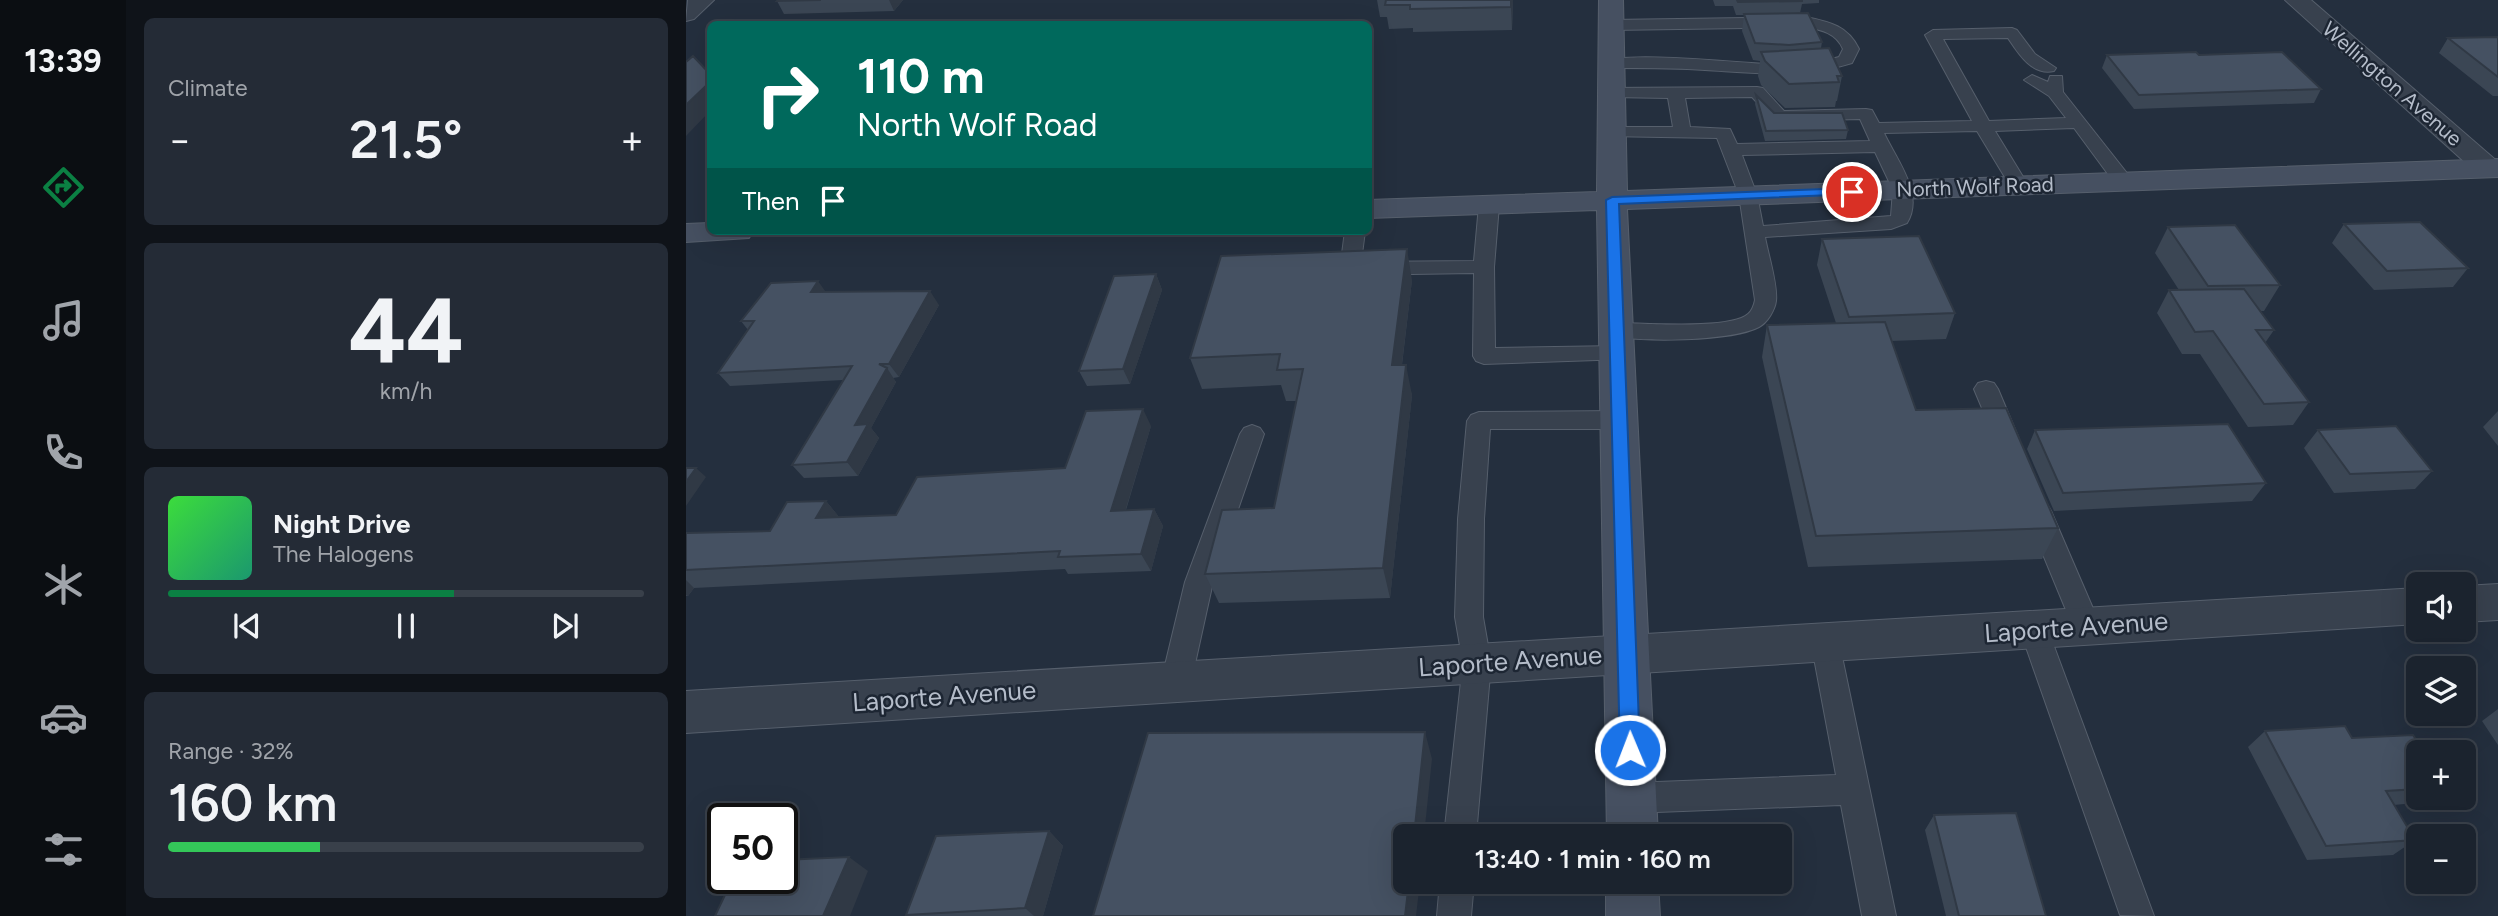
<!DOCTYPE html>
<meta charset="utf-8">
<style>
body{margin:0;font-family:Figtree,sans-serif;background:#242b36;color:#f1f3f6;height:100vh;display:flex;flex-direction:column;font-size:26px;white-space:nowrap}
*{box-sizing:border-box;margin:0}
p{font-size:23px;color:#a0a4aa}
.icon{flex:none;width:38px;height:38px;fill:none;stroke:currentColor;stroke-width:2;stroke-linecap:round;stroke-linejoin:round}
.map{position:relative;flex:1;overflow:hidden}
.drawer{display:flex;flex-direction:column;gap:18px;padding:18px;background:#0f1319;width:560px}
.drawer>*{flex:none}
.guide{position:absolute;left:21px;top:21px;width:665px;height:214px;border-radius:10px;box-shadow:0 7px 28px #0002,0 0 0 2px #39404a;background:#00695c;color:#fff;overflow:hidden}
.controls{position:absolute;left:1720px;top:572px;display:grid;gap:14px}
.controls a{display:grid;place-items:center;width:70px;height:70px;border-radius:10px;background:#1b232e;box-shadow:0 7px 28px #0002,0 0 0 2px #39404a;font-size:35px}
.speed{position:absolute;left:21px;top:803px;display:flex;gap:14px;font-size:35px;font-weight:700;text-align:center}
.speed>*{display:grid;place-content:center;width:91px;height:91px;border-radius:50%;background:#1b232e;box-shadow:0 7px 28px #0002,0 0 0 2px #39404a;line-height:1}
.speed .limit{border:4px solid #111;border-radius:10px;background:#fff;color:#111}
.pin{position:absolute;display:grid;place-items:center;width:60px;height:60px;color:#fff;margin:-30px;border:4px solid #fff;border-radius:50%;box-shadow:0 2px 7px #0007}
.me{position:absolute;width:77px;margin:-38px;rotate:359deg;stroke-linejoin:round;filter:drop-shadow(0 0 5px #0008)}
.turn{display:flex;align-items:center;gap:24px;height:147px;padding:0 35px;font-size:32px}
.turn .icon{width:91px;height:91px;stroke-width:2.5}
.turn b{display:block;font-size:49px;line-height:60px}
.then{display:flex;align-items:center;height:66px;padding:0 35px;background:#0003;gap:14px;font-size:26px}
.big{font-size:52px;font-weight:600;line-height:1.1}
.drawer .tile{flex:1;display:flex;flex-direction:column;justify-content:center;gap:10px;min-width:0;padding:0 24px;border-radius:10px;background:#242b36}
.drawer .dial{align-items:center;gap:0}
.dial b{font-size:91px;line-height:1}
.song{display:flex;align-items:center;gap:21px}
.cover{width:84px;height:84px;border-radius:10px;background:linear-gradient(135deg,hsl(120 70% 55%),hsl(160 70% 35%))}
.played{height:7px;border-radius:4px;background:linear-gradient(90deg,#0b8043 60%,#39404a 60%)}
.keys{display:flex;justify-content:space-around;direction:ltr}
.heat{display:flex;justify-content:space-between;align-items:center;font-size:38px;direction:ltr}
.charge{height:10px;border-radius:5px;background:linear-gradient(90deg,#34c759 32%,#39404a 0)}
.trip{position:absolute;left:707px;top:824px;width:399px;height:70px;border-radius:10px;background:#1b232e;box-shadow:0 7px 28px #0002,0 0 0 2px #39404a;font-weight:600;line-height:70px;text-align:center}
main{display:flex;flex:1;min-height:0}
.menu{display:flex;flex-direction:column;width:126px;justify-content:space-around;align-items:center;background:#0b0e12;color:#a0a4aa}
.menu .icon{width:49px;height:49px}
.menu .selected{color:#0b8043}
.menu b{font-size:32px;color:#f1f3f6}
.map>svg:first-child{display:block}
</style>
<main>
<nav class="menu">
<b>13:39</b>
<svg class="icon selected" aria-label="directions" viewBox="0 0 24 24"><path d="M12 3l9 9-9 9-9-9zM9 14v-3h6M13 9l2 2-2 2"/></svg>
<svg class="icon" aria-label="music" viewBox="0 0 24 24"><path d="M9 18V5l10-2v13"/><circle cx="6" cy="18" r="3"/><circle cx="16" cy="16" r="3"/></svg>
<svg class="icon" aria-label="phone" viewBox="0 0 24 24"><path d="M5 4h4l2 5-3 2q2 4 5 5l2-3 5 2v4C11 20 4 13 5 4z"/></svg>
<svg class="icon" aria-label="climate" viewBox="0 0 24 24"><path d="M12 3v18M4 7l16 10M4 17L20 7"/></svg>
<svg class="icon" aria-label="car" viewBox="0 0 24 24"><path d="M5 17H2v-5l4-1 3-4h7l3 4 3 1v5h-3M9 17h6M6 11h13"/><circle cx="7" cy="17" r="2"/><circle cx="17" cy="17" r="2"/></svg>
<svg class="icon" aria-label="filters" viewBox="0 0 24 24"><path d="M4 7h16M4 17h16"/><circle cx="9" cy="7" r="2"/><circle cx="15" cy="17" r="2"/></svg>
</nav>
<section class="drawer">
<div class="tile"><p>Climate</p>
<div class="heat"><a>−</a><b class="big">21.5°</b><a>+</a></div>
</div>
<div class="tile dial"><b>44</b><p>km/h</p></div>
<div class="tile">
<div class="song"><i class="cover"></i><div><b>Night Drive</b><p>The Halogens</p></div></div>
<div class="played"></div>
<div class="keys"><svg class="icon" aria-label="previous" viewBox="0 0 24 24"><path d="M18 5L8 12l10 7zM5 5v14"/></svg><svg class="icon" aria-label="pause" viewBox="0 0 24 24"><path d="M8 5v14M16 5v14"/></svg><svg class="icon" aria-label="next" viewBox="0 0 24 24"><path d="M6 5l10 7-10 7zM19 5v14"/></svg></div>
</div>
<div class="tile"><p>Range · 32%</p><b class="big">160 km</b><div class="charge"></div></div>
</section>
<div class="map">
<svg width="1812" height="916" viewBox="0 0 1812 916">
<rect width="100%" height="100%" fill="#242f3e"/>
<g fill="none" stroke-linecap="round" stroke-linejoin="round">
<g stroke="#565f6c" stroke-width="2">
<path id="lane" d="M1120 17C1144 22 1162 26 1173 49L1166 63C1116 79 1070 73 1019 70 988 68 957 68 926 68L918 63C932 49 1072 65 1100 65 1119 65 1136 62 1153 57L1157 49C1150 33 1136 30 1120 27L925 30 917 25 925 20Z
M1326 28 1331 30 1349 54 1370 68 1368 71C1346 76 1332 53 1322 38L1257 39 1303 121 1380 118 1363 96 1338 80 1346 75 1362 82 1364 76H1376L1377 92 1444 177 1446 181 1444 185H1430L1388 128 1309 131 1342 185 1333 191 1326 189 1291 131 1198 133C1210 159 1239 194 1221 223L1205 229 1079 237C1082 254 1092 285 1090 301 1089 310 1081 323 1073 327 1047 341 952 343 923 335L920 330 923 325 931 323C957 323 1044 330 1062 314 1066 311 1068 305 1069 300L1053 195 1031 138 920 136 917 132 926 127H987L982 98 925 97 919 96 917 92 919 88 1071 87 1077 88 1098 111 1180 109 1186 110 1193 123 1286 121 1239 35 1247 30ZM1066 97 1087 120 1093 121 1174 119 1184 141 1051 144 1044 129 1004 127 999 98ZM1189 152 1207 190 1205 216 1077 226 1071 195 1056 155Z
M803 199 813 205 808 267 809 348 932 346 940 349 943 354 940 359 798 364 790 361 787 356 788 273 664 275 657 273 654 269 659 231H679L675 262 788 261 793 205Z
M1300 381 1308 383 1312 389 1333 439 1330 445 1321 448 1312 445 1309 439 1288 389 1292 383Z
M934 411 942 414 946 420 942 426 934 429H804L798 519 797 617 805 663 790 836H758L777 663 769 617 772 519 781 421 785 415 793 412Z
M566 425 574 428 578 434 527 582 505 682 500 691 490 695 480 691 475 682 499 582 554 434 558 428Z
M1352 501 1361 504 1365 511 1415 627 1411 635 1401 639 1391 635 1387 627 1339 511 1343 504Z
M1348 618 1358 621 1362 630 1468 916 1434 915 1334 630 1338 621Z
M1139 630 1149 633 1153 642 1210 916H1176L1155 805 945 813 934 809 929 798 934 787 945 783 1150 775 1125 642 1129 633Z
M754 882H788L785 916H751Z"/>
</g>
<g stroke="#565f6c" stroke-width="2">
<path id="street" d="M2 0H28L8 19 0 21Z
M1599 0H1625L1812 162V174L1802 177 1792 174Z
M1812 584V620L1778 622V586Z
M1732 588V624L0 733V691Z"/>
</g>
<g stroke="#565f6c" stroke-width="2">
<path id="secondary" d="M913 0H937L941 191 1812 159V177L941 209 972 836H921L911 210 682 218V200L911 192Z
M24 223V231H67L63 238 0 242V224Z
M920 882H972L974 916H920Z"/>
</g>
<use href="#lane" fill="#38414e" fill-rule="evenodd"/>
<use href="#street" fill="#38414e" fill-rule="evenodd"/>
<use href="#secondary" fill="#465061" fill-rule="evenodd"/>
</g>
<path fill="#3b4654" d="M92 0H217L208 11 98 14 91 1Z
M691 0H827L826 30 727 32V28L703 29 701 17H694Z
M1027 0H1133V3L1116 4 1114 13 1136 42 1135 48 1156 76 1151 101H1150L1149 107 1099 108 1075 85 1072 76 1074 61 1067 60 1056 31 1058 15H1050L1047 6H1029Z
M1812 37V96H1807L1753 53 1762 38Z
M1421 55H1513L1635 89 1628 103 1448 109 1416 68Z
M1070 95 1088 113 1162 130 1160 139 1079 141 1069 104Z
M1658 224 1782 268 1767 287 1688 290 1646 243Z
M1482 227 1594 285 1578 311H1574L1588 330 1579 343 1623 402 1607 425 1562 427 1514 354H1496L1471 313 1483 290H1493L1469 253Z
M1136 239 1269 313 1260 339 1205 341 1230 410 1372 528 1356 559 1122 567 1076 357 1081 325 1150 323 1131 265Z
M470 274 476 290 444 384 401 386 393 371Z
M726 280 716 365 726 395 704 598 533 603 519 574 588 508 611 401H600L595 385 516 389 504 358Z
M140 292 253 305 213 377 207 378 210 382 185 428 193 438 172 476 118 478 106 465 157 380 44 386 32 373 62 330 55 321Z
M1812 411V446L1797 427Z
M465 426 440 510 468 509 477 526 465 571 382 574 379 569 8 588 2 596H0V533L84 531 140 501 153 517 210 515 379 468Z
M1349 430 1580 483 1566 501 1368 511 1341 449Z
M1632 430 1746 471 1729 489 1648 493 1618 448Z
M1812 709V745L1796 721Z
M1579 731 1732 752V798H1744L1738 802 1708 805 1729 840 1707 855 1621 860 1562 747Z
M1248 815 1360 916H1260L1239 830Z
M363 831 377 846 357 916H221L220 915Z"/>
<path fill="#303945" d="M203 0H217L208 11Z
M825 0H827L826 30 825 7Z
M24 82V111L0 136V105Z
M721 249 726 280 712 396 706 365Z
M470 274 476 290 444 384 437 369Z
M132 281 142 295 125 292Z
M244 291 253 305 213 377 203 364Z
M720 365 726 395 704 598 697 568Z
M201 368 210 382 185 428 193 438 172 476 161 462 169 425Z
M457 409 465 426 434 528 425 511Z
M10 468 20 477 0 506V482Z
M140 501 154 518H130Z
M468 509 477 526 465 571 455 554Z
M0 580 8 588 2 596 0 595Z
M739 732 746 759 738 836H728Z
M363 831 377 846 357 916H348L339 908Z
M163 857 182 871 164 916H137Z
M723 882H734L730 916H719Z"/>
<path fill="#455162" stroke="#303945" stroke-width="2" d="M92 0H135L91 1Z
M700 0H825V7L724 9V5H699Z
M1051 0H1116V1L1052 2Z
M1122 13 1136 42 1103 45 1069 43 1058 14Z
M1812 37V77L1762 38Z
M1143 48 1156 76H1151L1153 82 1103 84 1079 61 1075 52Z
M1510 52 1513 55 1596 52 1635 89 1453 95 1421 55Z
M7 56 24 74V82L0 105V62Z
M1070 95 1088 113H1156L1162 130 1080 131Z
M1734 222 1782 268 1701 271 1658 224Z
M1549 225 1594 285 1522 286 1482 227Z
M1233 236 1269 313 1163 317 1136 239Z
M721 249 706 365H720L697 568 519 574 536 510 588 508 617 369 591 370 594 354 504 358 535 256Z
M470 274 437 369 393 371 428 276Z
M132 281 125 292 244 291 203 364H193L201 368 169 425 182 424 161 462 106 465 166 366 32 373 68 321H55L85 283Z
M1558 289 1588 330H1570L1623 402 1578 404 1527 331 1509 332 1483 290Z
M1199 322 1230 410 1320 408 1372 528 1130 536 1081 325Z
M457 409 425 511 468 509 455 554 372 557 374 551 0 570V533L84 531 101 502 140 501 130 518 210 515 231 477 379 468 400 411Z
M1542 424 1580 483 1377 493 1349 430Z
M1710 426 1746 471 1664 474 1632 430Z
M0 468H10L0 482Z
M1659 726 1666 738 1727 735 1738 752H1732V789L1700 791 1729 840 1640 846 1579 731Z
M739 732 728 836H719V882H723L719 916H407L462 733Z
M1330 813 1360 916H1273L1248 815Z
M363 831 339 908 220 915 250 836Z
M163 857 137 916H29L47 878H96V860Z"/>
<path fill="#1a73e8" stroke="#114b97" stroke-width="2" d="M1166 188 1170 189V194L933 204 954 750 951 757 944 759 937 757 934 750 920 200 926 197Z"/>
<g text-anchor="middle" stroke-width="5" stroke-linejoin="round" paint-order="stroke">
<g font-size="21" fill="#b4bcc9" stroke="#1d2633">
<text transform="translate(1706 84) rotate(41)" y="7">Wellington Avenue</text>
<text transform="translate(1289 187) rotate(-2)" y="7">North Wolf Road</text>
</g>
<g font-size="26" fill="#b4bcc9" stroke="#1d2633">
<text transform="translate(1390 627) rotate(-4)" y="9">Laporte Avenue</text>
<text transform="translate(824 661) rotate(-4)" y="9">Laporte Avenue</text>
<text transform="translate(258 696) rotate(-4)" y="9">Laporte Avenue</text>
</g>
</g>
</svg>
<div class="controls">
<a><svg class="icon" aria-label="sound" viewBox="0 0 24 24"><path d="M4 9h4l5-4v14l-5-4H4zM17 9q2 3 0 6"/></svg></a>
<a><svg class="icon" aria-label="layers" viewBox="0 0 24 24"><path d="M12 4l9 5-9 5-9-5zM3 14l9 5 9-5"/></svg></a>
<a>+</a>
<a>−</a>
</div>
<div class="speed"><div class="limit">50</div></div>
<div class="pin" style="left:1166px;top:192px;background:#d93025"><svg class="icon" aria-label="arrive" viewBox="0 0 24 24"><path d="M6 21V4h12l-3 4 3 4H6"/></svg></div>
<svg class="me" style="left:944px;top:750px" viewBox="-20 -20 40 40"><circle r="17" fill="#1a73e8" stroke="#fff" stroke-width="3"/><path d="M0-11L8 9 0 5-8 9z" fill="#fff"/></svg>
<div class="trip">13:40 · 1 min · 160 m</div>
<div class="guide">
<div class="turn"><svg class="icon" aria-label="right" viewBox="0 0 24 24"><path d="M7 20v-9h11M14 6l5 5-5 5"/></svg><div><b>110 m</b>North Wolf Road</div></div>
<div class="then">Then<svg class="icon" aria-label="arrive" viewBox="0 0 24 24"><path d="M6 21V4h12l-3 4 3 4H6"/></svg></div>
</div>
</div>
</main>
